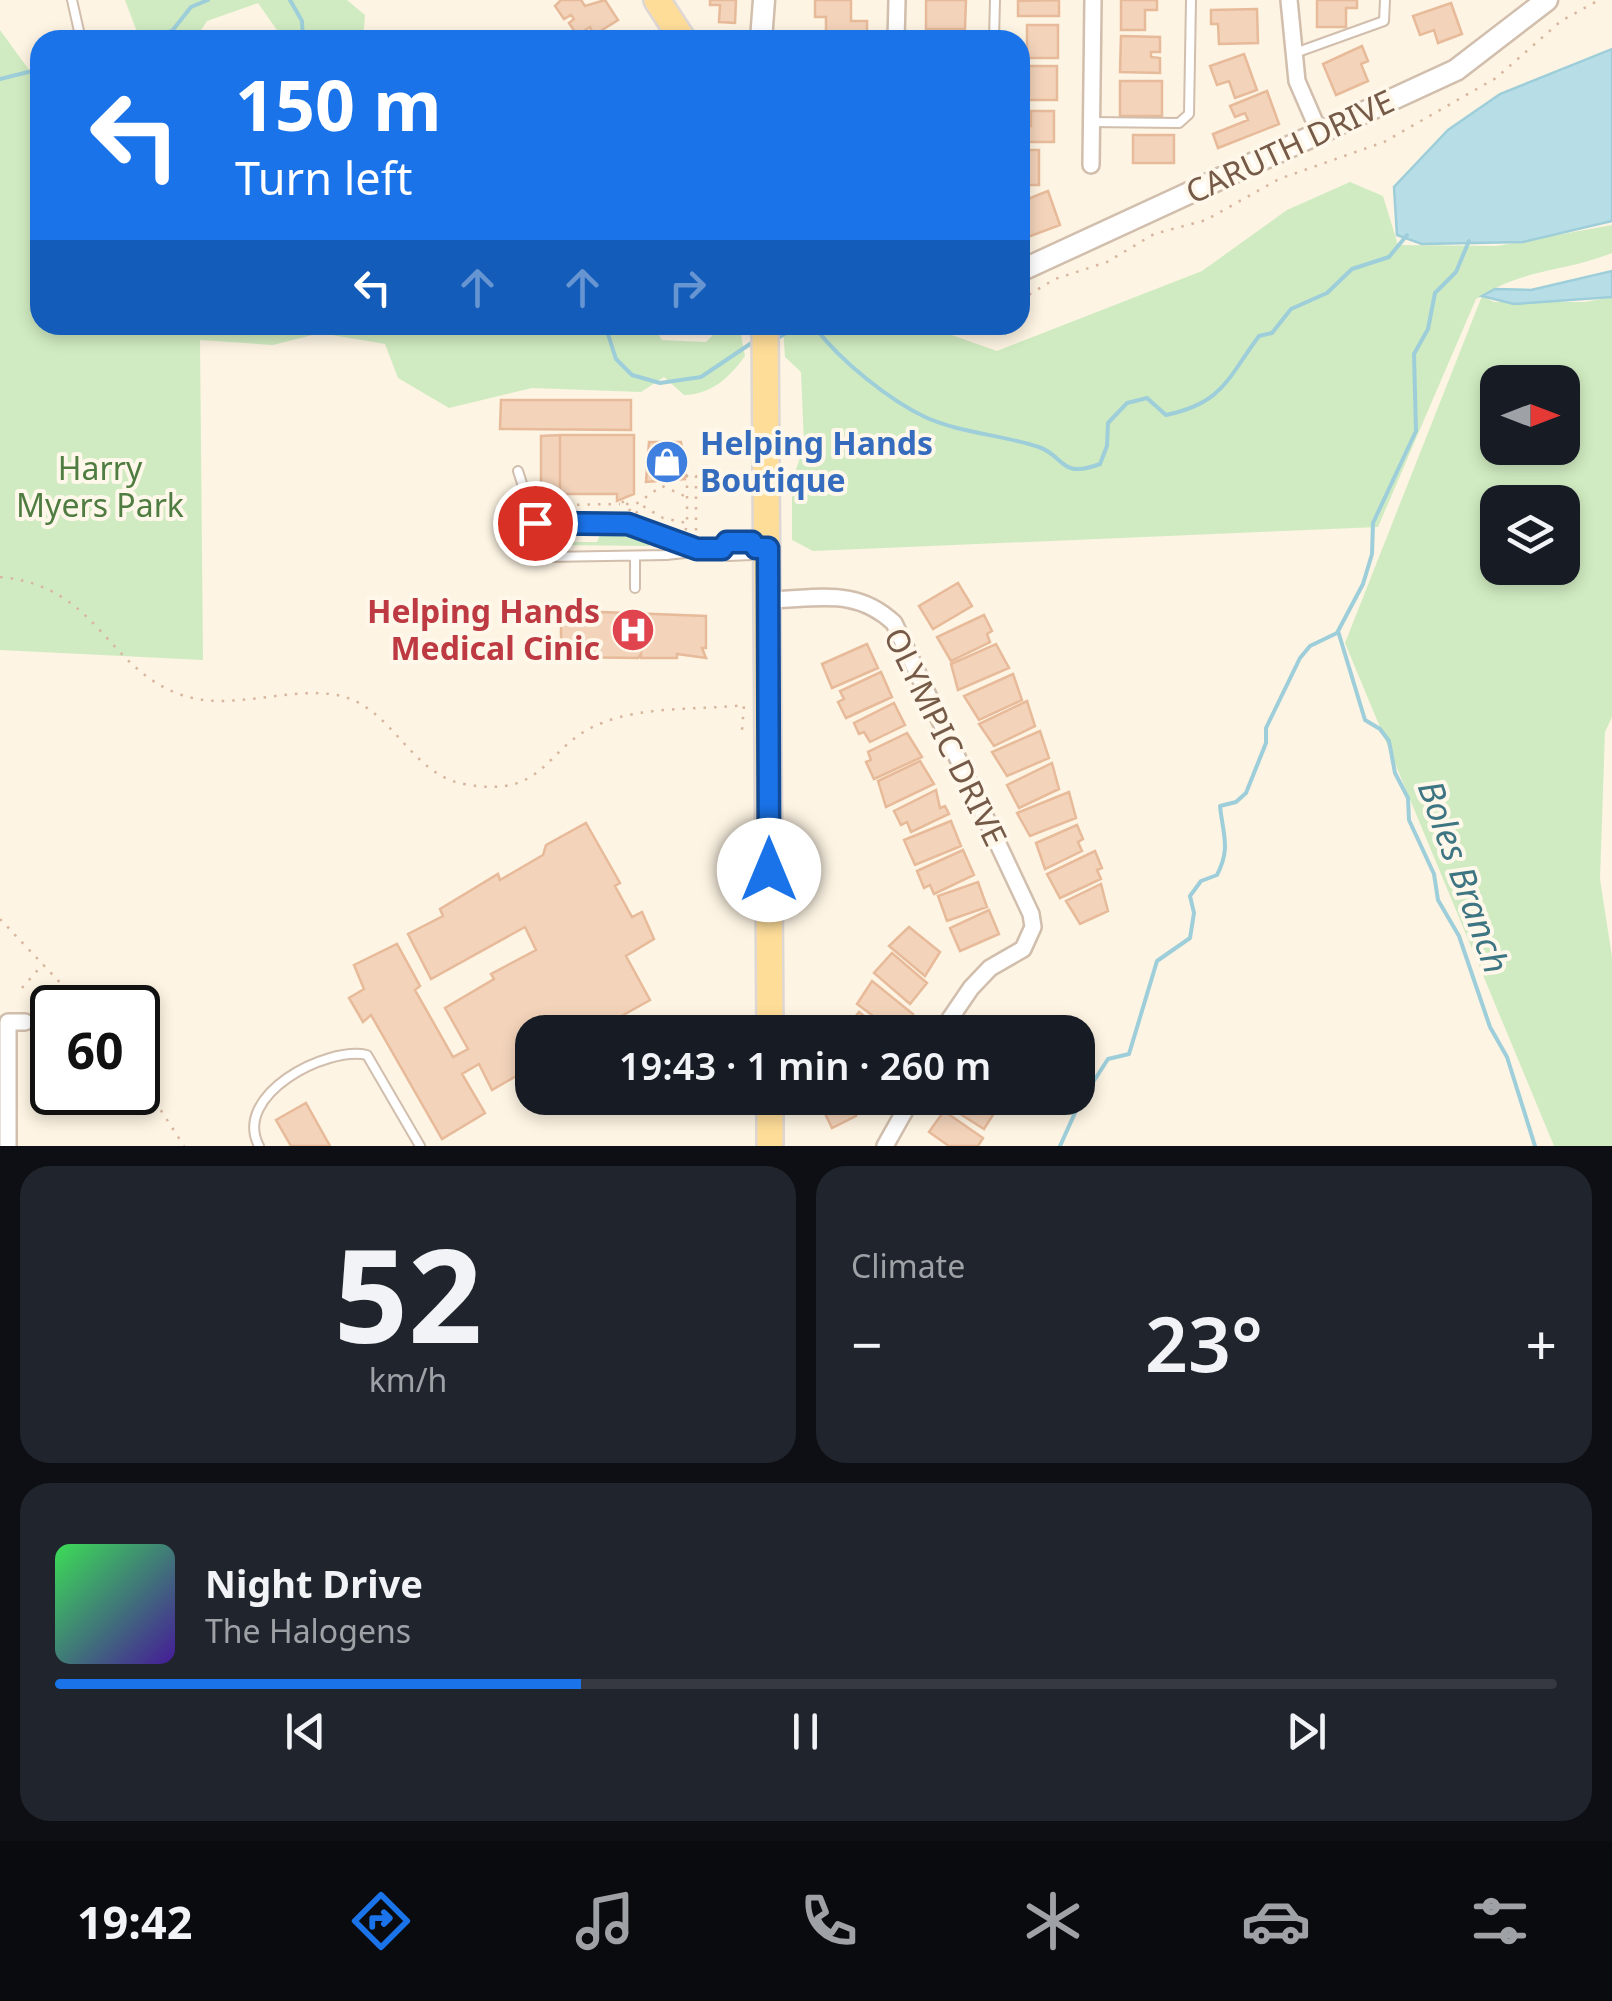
<!DOCTYPE html>
<meta charset="utf-8">
<style>
body{margin:0;font-family:"Noto Sans",sans-serif;background:#20242c;color:#f1f3f6;height:100vh;display:flex;flex-direction:column;font-size:38px;white-space:nowrap}
*{box-sizing:border-box;margin:0}
p{font-size:32px;color:#9ea1a6}
.icon{flex:none;width:55px;height:55px;fill:none;stroke:currentColor;stroke-width:2;stroke-linecap:round;stroke-linejoin:round}
.map{position:relative;height:1146px;overflow:hidden}
.drawer{display:flex;flex-direction:column;gap:20px;padding:20px;background:#0d0f14;flex:1}
.drawer>*{flex:none}
.banner{position:absolute;left:30px;top:30px;width:1000px;height:305px;border-radius:30px;box-shadow:0 5px 15px #0003;background:#1a73e8;color:#fff;overflow:hidden}
.needle{width:65px;rotate:90deg}
.fabs{position:absolute;left:1480px;top:365px;display:grid;gap:20px}
.fabs a{display:grid;place-items:center;width:100px;height:100px;border-radius:20px;background:#171b24;box-shadow:0 5px 15px #0003;font-size:50px}
.speed{position:absolute;left:30px;top:985px;display:flex;gap:20px;font-size:50px;font-weight:700;text-align:center}
.speed>*{display:grid;place-content:center;width:130px;height:130px;border-radius:50%;background:#171b24;box-shadow:0 5px 15px #0003;line-height:1}
.speed .limit{border:5px solid #111;border-radius:15px;background:#fff;color:#111}
.pin{position:absolute;display:grid;place-items:center;width:85px;height:85px;color:#fff;margin:-42px;border:5px solid #fff;border-radius:50%;box-shadow:0 2px 10px #0007}
.me{position:absolute;width:110px;margin:-55px;rotate:0deg;stroke-linejoin:round;filter:drop-shadow(0 0 8px #0008)}
.turn{display:flex;align-items:center;gap:35px;height:210px;padding:0 40px;font-size:45px}
.turn .icon{width:130px;height:130px;stroke-width:2.5}
.turn b{display:block;font-size:70px;line-height:85px}
.lanes{display:flex;align-items:center;height:95px;padding:0 40px;background:#0003;justify-content:center;gap:50px;direction:ltr}
.lanes .off{opacity:.35}
.big{font-size:75px;font-weight:600;line-height:1.1}
.drawer .card{flex:1;display:flex;flex-direction:column;justify-content:center;gap:15px;min-width:0;padding:0 35px;border-radius:30px;background:#20242c}
.drawer .dial{align-items:center;gap:0}
.dial b{font-size:130px;line-height:1}
.song{display:flex;align-items:center;gap:30px}
.cover{width:120px;height:120px;border-radius:15px;background:linear-gradient(135deg,hsl(130 70% 55%),hsl(260 70% 35%))}
.played{height:10px;border-radius:5px;background:linear-gradient(90deg,#1a73e8 35%,#363941 35%)}
.keys{display:flex;justify-content:space-around;direction:ltr}
.heat{display:flex;justify-content:space-between;align-items:center;font-size:55px;direction:ltr}
.drawer .tiles{flex:1;display:grid;gap:20px;grid-template-columns:1fr 1fr}
.card:last-child{grid-column:span 2}
.trip{position:absolute;left:515px;top:1015px;width:580px;height:100px;border-radius:30px;background:#171b24;box-shadow:0 5px 15px #0003;font-weight:600;line-height:100px;text-align:center}
.menu{display:flex;height:160px;justify-content:space-around;align-items:center;background:#090b0e;color:#9ea1a6}
.menu .icon{width:70px;height:70px}
.menu .current{color:#1a73e8}
.menu b{font-size:45px;color:#f1f3f6}
.map>svg:first-child{display:block}
</style>
<div class="map">
<svg width="1612" height="1146" viewBox="0 0 1612 1146">
<rect width="100%" height="100%" fill="#fdf4e3"/>
<path fill="#d0ebc1" fill-rule="evenodd" d="M125 0H347L365 15 363 40H284L258 3 207 21 195 40H140Z
M0 30 40 85 34 189 40 190V325H653L662 340 706 342 723 325H739L745 356C729 378 712 394 684 395L664 377 641 392 532 388 449 408 398 378 385 344 320 333 273 345 200 340 203 660 0 650Z
M1350 182 1383 196 1398 245 1497 246 1612 225V253C1568 271 1522 269 1482 296L1494 302H1585L1612 297V717L1605 732 1600 879 1612 957V1146H1554L1345 643 1482 296 1476 299 1378 527 813 551 792 540V482L804 445 801 372 785 357 783 325H923L997 351 1202 271 1287 210ZM1498 382H1562V448H1498ZM1498 502H1562V568H1498Z
M545 529 552 530 553 542H597L602 530H626L648 541 649 546 557 545C550 543 543 536 545 529Z"/>
<path fill="#b7dee7" stroke="#9dced9" stroke-width="2.5" d="M1612 49V221L1523 242 1422 244 1397 235 1394 187 1448 130 1500 94Z
M1612 271V297L1514 304 1482 296 1495 289 1531 290Z"/>
<g fill="none" stroke-linecap="round" stroke-linejoin="round">
<path stroke="#9dced9" stroke-width="4" d="M290 0 302 21 303 40
M138 40 172 31 191 7 208 0
M0 79 40 69
M605 325 616 359 632 375 660 383 701 377 756 340
M776 339 789 331 817 330C841 361 889 400 925 417 960 433 1003 435 1039 447 1066 457 1059 479 1100 464L1107 446 1108 423 1127 403 1147 398 1166 415C1223 403 1227 379 1259 336L1272 333 1291 309 1327 293 1352 269 1389 257 1407 235
M1338 631 1365 720 1380 729 1389 741 1395 773 1408 798 1409 820 1434 874 1438 900 1459 936 1490 1027 1507 1057 1535 1146
M1060 1146 1079 1104 1108 1059 1129 1054 1157 961 1190 938 1194 913 1190 896 1201 881 1217 875C1231 848 1223 835 1220 806L1236 802 1246 793 1266 743V728L1300 658 1310 646 1337 633 1363 584 1372 554 1373 523 1416 431 1414 354 1428 329 1435 293 1456 272 1469 241"/>
</g>
<path fill="#f3d3ba" stroke="#e7ba9a" stroke-width="2.5" d="M561 0H581L585 6 605 0 618 20 594 35 590 27 577 35 569 23 574 19 571 15 564 19 555 6Z
M710 0H736L735 23 719 22 720 5H710Z
M815 0H851V21H867V38H826V17H815Z
M926 0H966L965 29H926Z
M1059 0V16H1018V1Z
M1121 0H1157V10H1145V30H1121Z
M1317 0H1357V8H1346V27H1317Z
M1451 3 1462 34 1438 43 1434 30 1420 35 1413 16Z
M1257 9 1258 43 1219 44 1218 24H1211V10Z
M1027 25H1058V58H1027Z
M1121 36 1160 37V52H1151V57L1160 58V73L1120 72Z
M1362 46 1368 61 1361 64 1368 81 1336 95 1323 64Z
M1244 54 1257 90 1235 98 1229 81 1217 85 1210 66Z
M1029 66H1057V100H1029Z
M1120 81H1162V116H1120Z
M1267 91 1279 124 1218 148 1213 134 1248 120 1245 113 1235 117 1230 106Z
M1031 111H1054V142H1020V126H1031Z
M1133 135H1174V163H1133Z
M1020 150H1039V185H1020Z
M1048 191 1060 225 1028 237 1020 221V202Z
M501 400H631V430L500 429Z
M560 435H634V494L617 501V494H560Z
M560 435V494H541V436Z
M649 442H681L685 469 680 472H685V479L646 482Z
M958 583 972 606 933 629 919 606Z
M601 612 706 616V648H702L706 658 677 654V658H641V654L638 658 561 657V648H565L561 645V614Z
M984 615 992 631 987 634 990 642 951 661 937 637Z
M867 644 878 668 832 688 822 664Z
M996 644 1009 668 958 690 951 664Z
M881 672 892 697 846 718 838 702 844 699 840 691Z
M1013 674 1022 700 979 720 964 696Z
M1027 701 1035 726 994 746 979 724Z
M894 703 905 725 870 742 864 732 859 734 854 723Z
M1040 731 1049 758 1007 776 992 752Z
M907 733 922 757 874 779 866 762 871 760 868 752Z
M920 761 934 784 886 807 878 781Z
M1052 763 1059 789 1019 808 1007 785Z
M936 790 940 808 945 806 949 814 911 832 907 822 901 825 894 811Z
M1069 792 1076 818 1030 836 1017 813Z
M951 821 961 846 915 865 904 840Z
M586 823 620 883 615 886 632 917 642 912 654 939 626 956 650 1000 593 1032H532V1067L492 1090 479 1064 462 1074 485 1113 442 1139 371 1015 363 1022 349 998 364 989 354 965 397 944 420 986 415 990 453 1057 468 1049 445 1008 494 979 491 974 536 950 525 927 431 979 408 934 443 916 440 909 498 874 500 880 543 855 546 845Z
M1077 825 1083 839 1078 842 1082 851 1045 869 1036 843Z
M963 850 974 875 934 894 930 885 924 888 917 871Z
M1095 851 1102 868 1097 870 1101 879 1060 898 1047 874Z
M978 882 987 907 947 921 938 896Z
M1101 884 1108 911 1080 924 1066 901Z
M989 910 999 934 960 951 950 928Z
M909 927 940 952 925 976 889 946Z
M892 953 927 983 910 1004 874 973Z
M872 981 913 1014 895 1032 857 1004Z
M859 1012 884 1032H850L848 1026Z
M848 1098 856 1116 832 1128 818 1099Z
M946 1098H982L998 1107 984 1129 943 1103Z
M306 1103 330 1146H291L276 1120Z
M944 1111 983 1138 978 1146H949L929 1132Z"/>
<g fill="none" stroke-linecap="round" stroke-linejoin="round">
<g stroke="#d1beac" stroke-width="12">
<path id="service" d="M72 0 81 40
M994 40 995 0
M1295 53 1384 21 1385 0
M1091 122 1179 123 1189 114 1191 0
M718 446H763
M518 471 546 557 666 555 723 549
M535 523H628L697 549
M756 548 752 555 728 556 723 549 727 542H752L758 548
M635 556V588
M259 1146C232 1095 326 1046 367 1055L420 1146"/>
</g>
<g stroke="#d1beac" stroke-width="20">
<path id="minor" d="M1289 0 1297 81 1320 134
M896 40 897 0
M1091 165 1093 0
M769 600C818 599 856 587 894 623L1031 914 1033 927 1023 949 990 968 971 988 941 1032
M8 1146V1022H25
M885 1146 912 1098"/>
</g>
<g stroke="#d1beac" stroke-width="25">
<path id="tertiary" d="M761 40 764 0
M1020 271 1456 70 1547 0"/>
</g>
<g stroke="#ded7d3" stroke-width="30">
<path id="primary" d="M657 0 683 40
M765 325 770 1032
M770 1098V1146"/>
</g>
<path stroke="#d8b69d" stroke-width="2.5" stroke-dasharray="2.5 8" stroke-linecap="butt" d="M1020 300 1055 279 1107 262 1154 234 1206 220 1279 179 1384 142 1496 78 1561 21 1599 0
M685 475 696 476V536
M687 475V522
M622 501 634 515 643 506 663 518 687 523 685 534
M626 504H636L662 486 687 497
M556 505 620 504
M0 577C98 586 104 666 179 694 229 713 285 686 337 695 393 706 409 774 464 784 549 800 543 745 602 723 643 706 700 710 744 705L742 731
M0 919 84 1008
M22 988 43 964
M138 1075 184 1146"/>
<use href="#service" stroke="#fff" stroke-width="8"/>
<use href="#minor" stroke="#fff" stroke-width="15"/>
<use href="#tertiary" stroke="#fff" stroke-width="20"/>
<use href="#primary" stroke="#fedd99" stroke-width="25"/>
</g>
<g fill="none" stroke-linecap="round" stroke-linejoin="round">
<g stroke="#114b97" stroke-width="25">
<path id="route" d="M535 523 628 524 697 549H722L727 542H752L756 548H768L769 870"/>
</g>
<use href="#route" stroke="#1a73e8" stroke-width="18"/>
</g>
<defs>
<g id="shop-disc" transform="scale(2.25)"><circle r="9.5" fill="#3f7fe0" stroke="#fff8ea"/><path d="M-5-2.5h2.3a2.7 3.5 0 0 1 5.4 0H5L5.5 6h-11ZM-1.5-2.5h3a1.5 2.3 0 0 0-3 0Z" fill="#fff"/></g>
<g id="hospital-disc" transform="scale(2.25)"><circle r="9.5" fill="#e0444e" stroke="#fff8ea"/><path d="M-5-5h3v3.5h4V-5h3V5h-3V1.5h-4V5h-3Z" fill="#fff"/></g>
</defs>
<g fill-rule="evenodd">
<use href="#shop-disc" x="667" y="462"/>
<use href="#hospital-disc" x="633" y="630"/>
</g>
<g text-anchor="middle" stroke-width="8" stroke-linejoin="round" paint-order="stroke">
<g font-size="32" fill="#765a48" stroke="#fff8ea">
<text transform="translate(1290 147) rotate(-25)" y="11">CARUTH DRIVE</text>
<text transform="translate(945 737) rotate(64)" y="11">OLYMPIC DRIVE</text>
</g>
<g font-size="32" font-weight="bold" fill="#366cbe" stroke="#fff8ea" text-anchor="start">
<text x="700" y="455">Helping Hands<tspan x="700" dy="37">Boutique</tspan></text>
</g>
<g font-size="32" fill="#4f7c40" stroke="#fff8ea">
<text x="100" y="480">Harry<tspan x="100" dy="37">Myers Park</tspan></text>
</g>
<g font-size="32" font-weight="bold" fill="#be3a42" stroke="#fff8ea" text-anchor="end">
<text x="600" y="623">Helping Hands<tspan x="600" dy="37">Medical Cinic</tspan></text>
</g>
<g font-size="35" font-style="italic" fill="#3e7583" stroke="#fff8ea">
<text transform="translate(1463 877) rotate(70)" y="12">Boles Branch</text>
</g>
</g>
</svg>
<div class="fabs">
<a><svg class="needle" viewBox="-14 -14 28 28"><path d="M0-13l5 13h-10z" fill="#e53935"/><path d="M0 13l5-13h-10z" fill="#9ea1a6"/></svg></a>
<a><svg class="icon" aria-label="layers" viewBox="0 0 24 24"><path d="M12 4l9 5-9 5-9-5zM3 14l9 5 9-5"/></svg></a>
</div>
<div class="speed"><div class="limit">60</div></div>
<div class="pin" style="left:535px;top:523px;background:#d93025"><svg class="icon" aria-label="arrive" viewBox="0 0 24 24"><path d="M6 21V4h12l-3 4 3 4H6"/></svg></div>
<svg class="me" style="left:769px;top:870px" viewBox="-20 -20 40 40"><circle r="19" fill="#fff"/><path d="M0-13L10 11 0 6-10 11z" fill="#1a73e8"/></svg>
<div class="trip">19:43 · 1 min · 260 m</div>
<div class="banner">
<div class="turn"><svg class="icon" aria-label="left" viewBox="0 0 24 24"><path d="M17 20v-9H6M10 6l-5 5 5 5"/></svg><div><b>150 m</b>Turn left</div></div>
<div class="lanes"><svg class="icon" aria-label="left" viewBox="0 0 24 24"><path d="M17 20v-9H6M10 6l-5 5 5 5"/></svg><svg class="icon off" aria-label="ahead" viewBox="0 0 24 24"><path d="M12 20V5M6 11l6-6 6 6"/></svg><svg class="icon off" aria-label="ahead" viewBox="0 0 24 24"><path d="M12 20V5M6 11l6-6 6 6"/></svg><svg class="icon off" aria-label="right" viewBox="0 0 24 24"><path d="M7 20v-9h11M14 6l5 5-5 5"/></svg></div>
</div>
</div>
<section class="drawer">
<div class="tiles">
<div class="card dial"><b>52</b><p>km/h</p></div>
<div class="card"><p>Climate</p>
<div class="heat"><a>−</a><b class="big">23°</b><a>+</a></div>
</div>
<div class="card">
<div class="song"><i class="cover"></i><div><b>Night Drive</b><p>The Halogens</p></div></div>
<div class="played"></div>
<div class="keys"><svg class="icon" aria-label="previous" viewBox="0 0 24 24"><path d="M18 5L8 12l10 7zM5 5v14"/></svg><svg class="icon" aria-label="pause" viewBox="0 0 24 24"><path d="M8 5v14M16 5v14"/></svg><svg class="icon" aria-label="next" viewBox="0 0 24 24"><path d="M6 5l10 7-10 7zM19 5v14"/></svg></div>
</div>
</div>
</section>
<nav class="menu">
<b>19:42</b>
<svg class="icon current" aria-label="directions" viewBox="0 0 24 24"><path d="M12 3l9 9-9 9-9-9zM9 14v-3h6M13 9l2 2-2 2"/></svg>
<svg class="icon" aria-label="music" viewBox="0 0 24 24"><path d="M9 18V5l10-2v13"/><circle cx="6" cy="18" r="3"/><circle cx="16" cy="16" r="3"/></svg>
<svg class="icon" aria-label="phone" viewBox="0 0 24 24"><path d="M5 4h4l2 5-3 2q2 4 5 5l2-3 5 2v4C11 20 4 13 5 4z"/></svg>
<svg class="icon" aria-label="climate" viewBox="0 0 24 24"><path d="M12 3v18M4 7l16 10M4 17L20 7"/></svg>
<svg class="icon" aria-label="car" viewBox="0 0 24 24"><path d="M5 17H2v-5l4-1 3-4h7l3 4 3 1v5h-3M9 17h6M6 11h13"/><circle cx="7" cy="17" r="2"/><circle cx="17" cy="17" r="2"/></svg>
<svg class="icon" aria-label="filters" viewBox="0 0 24 24"><path d="M4 7h16M4 17h16"/><circle cx="9" cy="7" r="2"/><circle cx="15" cy="17" r="2"/></svg>
</nav>
